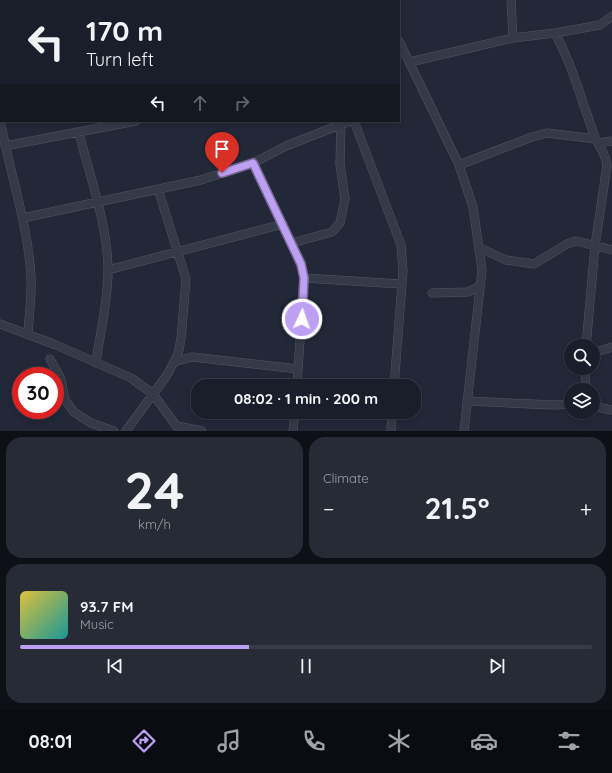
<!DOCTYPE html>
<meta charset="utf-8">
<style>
body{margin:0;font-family:Quicksand,sans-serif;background:#272b36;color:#f1f3f6;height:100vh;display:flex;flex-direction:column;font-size:15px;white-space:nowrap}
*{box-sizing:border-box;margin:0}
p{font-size:13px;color:#9fa2a8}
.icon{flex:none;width:22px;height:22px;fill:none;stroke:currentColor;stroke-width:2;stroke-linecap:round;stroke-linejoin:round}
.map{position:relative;height:431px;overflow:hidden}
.panel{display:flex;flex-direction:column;gap:6px;padding:6px;background:#0e1017;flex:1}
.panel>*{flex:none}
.hud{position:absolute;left:0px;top:0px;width:400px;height:122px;box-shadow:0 2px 6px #0003,0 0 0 1px #383c47;background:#1a1e2a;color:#f1f3f6;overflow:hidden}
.buttons{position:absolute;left:564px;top:339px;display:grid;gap:8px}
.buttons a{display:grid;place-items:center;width:36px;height:36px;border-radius:50%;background:#1a1e2a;box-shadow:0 2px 6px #0003,0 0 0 1px #383c47;font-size:20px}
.speed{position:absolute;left:12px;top:367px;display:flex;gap:8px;font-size:20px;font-weight:700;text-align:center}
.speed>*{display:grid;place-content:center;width:52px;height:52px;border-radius:50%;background:#1a1e2a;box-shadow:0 2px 6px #0003,0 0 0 1px #383c47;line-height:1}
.speed .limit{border:6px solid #d22;background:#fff;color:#111}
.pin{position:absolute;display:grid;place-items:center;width:34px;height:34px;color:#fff;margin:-41px -17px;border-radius:50% 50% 50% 0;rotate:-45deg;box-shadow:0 0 4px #0007}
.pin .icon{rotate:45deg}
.me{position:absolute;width:44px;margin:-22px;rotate:3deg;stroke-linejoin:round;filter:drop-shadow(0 0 3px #0008)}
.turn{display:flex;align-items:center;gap:14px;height:84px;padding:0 20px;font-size:18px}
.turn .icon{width:52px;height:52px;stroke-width:2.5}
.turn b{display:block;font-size:28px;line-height:34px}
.lanes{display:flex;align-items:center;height:38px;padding:0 20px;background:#0003;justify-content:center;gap:20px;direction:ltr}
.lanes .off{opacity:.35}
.big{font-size:30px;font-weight:700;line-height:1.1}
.panel .widget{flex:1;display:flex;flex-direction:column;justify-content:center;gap:6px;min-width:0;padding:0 14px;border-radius:16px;background:#272b36}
.panel .dial{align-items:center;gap:0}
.dial b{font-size:52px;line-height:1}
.song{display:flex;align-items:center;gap:12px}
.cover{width:48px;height:48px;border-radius:6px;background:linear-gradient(135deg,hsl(50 70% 55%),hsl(180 70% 35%))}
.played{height:4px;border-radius:2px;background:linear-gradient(90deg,#bca0f2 40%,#383c47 40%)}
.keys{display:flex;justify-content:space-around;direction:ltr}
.heat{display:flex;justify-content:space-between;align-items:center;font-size:22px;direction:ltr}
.panel .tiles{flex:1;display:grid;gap:6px;grid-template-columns:1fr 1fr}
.widget:last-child{grid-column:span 2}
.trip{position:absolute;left:191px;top:379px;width:230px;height:40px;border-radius:16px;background:#1a1e2a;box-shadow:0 2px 6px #0003,0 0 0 1px #383c47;font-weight:700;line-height:40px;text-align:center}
.menu{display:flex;height:64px;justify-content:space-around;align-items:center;background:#0a0c11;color:#9fa2a8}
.menu .icon{width:28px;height:28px}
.menu .current{color:#bca0f2}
.menu b{font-size:18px;color:#f1f3f6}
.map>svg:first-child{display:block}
</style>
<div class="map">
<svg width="612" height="431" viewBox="0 0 612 431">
<rect width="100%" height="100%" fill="#222838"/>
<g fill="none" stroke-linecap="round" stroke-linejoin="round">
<g stroke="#505563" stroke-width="9">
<path id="minor" d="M195 0V1
M378 0 379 1
M511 0 513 38
M555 33C573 66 582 103 595 137 599 147 606 154 607 165L595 246 586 346
M399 41 459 165 473 207 482 270 464 431
M410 62 513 38 555 33 600 25 612 16
M0 119C9 171 28 223 31 277 32 296 29 315 28 334
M354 121 401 245 403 271 394 386
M79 133C90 177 108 226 108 271 108 302 100 332 96 363
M598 143 612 141
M5 146 136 121
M253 163 301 264 304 278 297 386
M459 165 532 137 547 133 596 139
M23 218 201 180 253 163 286 146 350 121
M292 243 332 232 340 223 345 199 340 164 341 125
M480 248 506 260 534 264 567 244 576 241 612 250
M108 270 283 224
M304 278 401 284
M432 293 468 292 480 286
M0 324 56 345 131 378 153 394 180 431
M593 353 612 347
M50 359 61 379 65 400 74 412 91 423 114 431
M174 362 192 357 298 369
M585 368 586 390
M467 401 554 405 571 404
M593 406 612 410
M177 426 202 431
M126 431 167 375 178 354 181 339 186 279 158 189
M293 431 295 412
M391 431 392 412"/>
</g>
<use href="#minor" stroke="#353a48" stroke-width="8"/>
</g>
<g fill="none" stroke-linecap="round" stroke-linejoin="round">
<g stroke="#7a689d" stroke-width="10">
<path id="route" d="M222 173 253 163 301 264 304 278 302 319"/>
</g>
<use href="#route" stroke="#bca0f2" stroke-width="7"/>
</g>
</svg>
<div class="buttons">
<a><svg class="icon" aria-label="search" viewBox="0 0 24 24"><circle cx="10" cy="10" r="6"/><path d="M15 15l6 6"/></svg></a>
<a><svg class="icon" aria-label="layers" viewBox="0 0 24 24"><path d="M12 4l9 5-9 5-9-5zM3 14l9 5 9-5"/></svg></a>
</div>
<div class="speed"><div class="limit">30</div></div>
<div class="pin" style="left:222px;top:173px;background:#d93025"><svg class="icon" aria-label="arrive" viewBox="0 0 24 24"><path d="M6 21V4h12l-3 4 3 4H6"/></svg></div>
<svg class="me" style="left:302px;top:319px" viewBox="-20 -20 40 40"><circle r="17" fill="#bca0f2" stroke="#fff" stroke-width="3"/><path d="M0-11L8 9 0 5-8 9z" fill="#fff"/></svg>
<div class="trip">08:02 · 1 min · 200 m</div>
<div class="hud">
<div class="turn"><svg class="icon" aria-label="left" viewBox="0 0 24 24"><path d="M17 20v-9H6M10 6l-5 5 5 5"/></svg><div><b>170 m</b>Turn left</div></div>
<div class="lanes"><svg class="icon" aria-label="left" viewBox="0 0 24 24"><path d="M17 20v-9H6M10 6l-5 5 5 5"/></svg><svg class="icon off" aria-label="ahead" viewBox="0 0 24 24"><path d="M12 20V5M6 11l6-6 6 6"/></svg><svg class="icon off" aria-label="right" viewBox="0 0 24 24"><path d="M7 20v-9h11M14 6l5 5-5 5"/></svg></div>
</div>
</div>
<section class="panel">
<div class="tiles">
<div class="widget dial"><b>24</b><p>km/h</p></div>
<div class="widget"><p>Climate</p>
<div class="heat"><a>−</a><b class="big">21.5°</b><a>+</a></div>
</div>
<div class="widget">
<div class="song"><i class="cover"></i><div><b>93.7 FM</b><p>Music</p></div></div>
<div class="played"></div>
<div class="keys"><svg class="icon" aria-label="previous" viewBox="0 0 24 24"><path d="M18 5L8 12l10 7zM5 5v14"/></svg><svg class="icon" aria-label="pause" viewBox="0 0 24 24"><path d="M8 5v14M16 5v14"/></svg><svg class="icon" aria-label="next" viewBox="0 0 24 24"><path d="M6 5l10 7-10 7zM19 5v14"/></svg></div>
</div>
</div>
</section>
<nav class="menu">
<b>08:01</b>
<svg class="icon current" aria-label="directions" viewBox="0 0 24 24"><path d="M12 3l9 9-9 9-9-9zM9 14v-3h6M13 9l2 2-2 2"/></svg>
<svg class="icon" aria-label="music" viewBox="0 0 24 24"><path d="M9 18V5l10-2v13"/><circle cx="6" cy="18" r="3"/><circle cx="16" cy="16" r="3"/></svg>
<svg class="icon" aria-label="phone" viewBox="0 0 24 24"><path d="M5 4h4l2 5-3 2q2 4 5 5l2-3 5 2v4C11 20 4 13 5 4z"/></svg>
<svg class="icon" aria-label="climate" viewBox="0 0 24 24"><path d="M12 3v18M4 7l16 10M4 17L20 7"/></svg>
<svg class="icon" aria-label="car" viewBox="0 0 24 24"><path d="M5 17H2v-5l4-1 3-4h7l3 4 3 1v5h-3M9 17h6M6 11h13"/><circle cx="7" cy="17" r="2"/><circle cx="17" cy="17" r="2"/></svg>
<svg class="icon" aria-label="filters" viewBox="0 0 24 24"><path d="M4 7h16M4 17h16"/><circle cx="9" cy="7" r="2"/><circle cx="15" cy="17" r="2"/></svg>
</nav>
